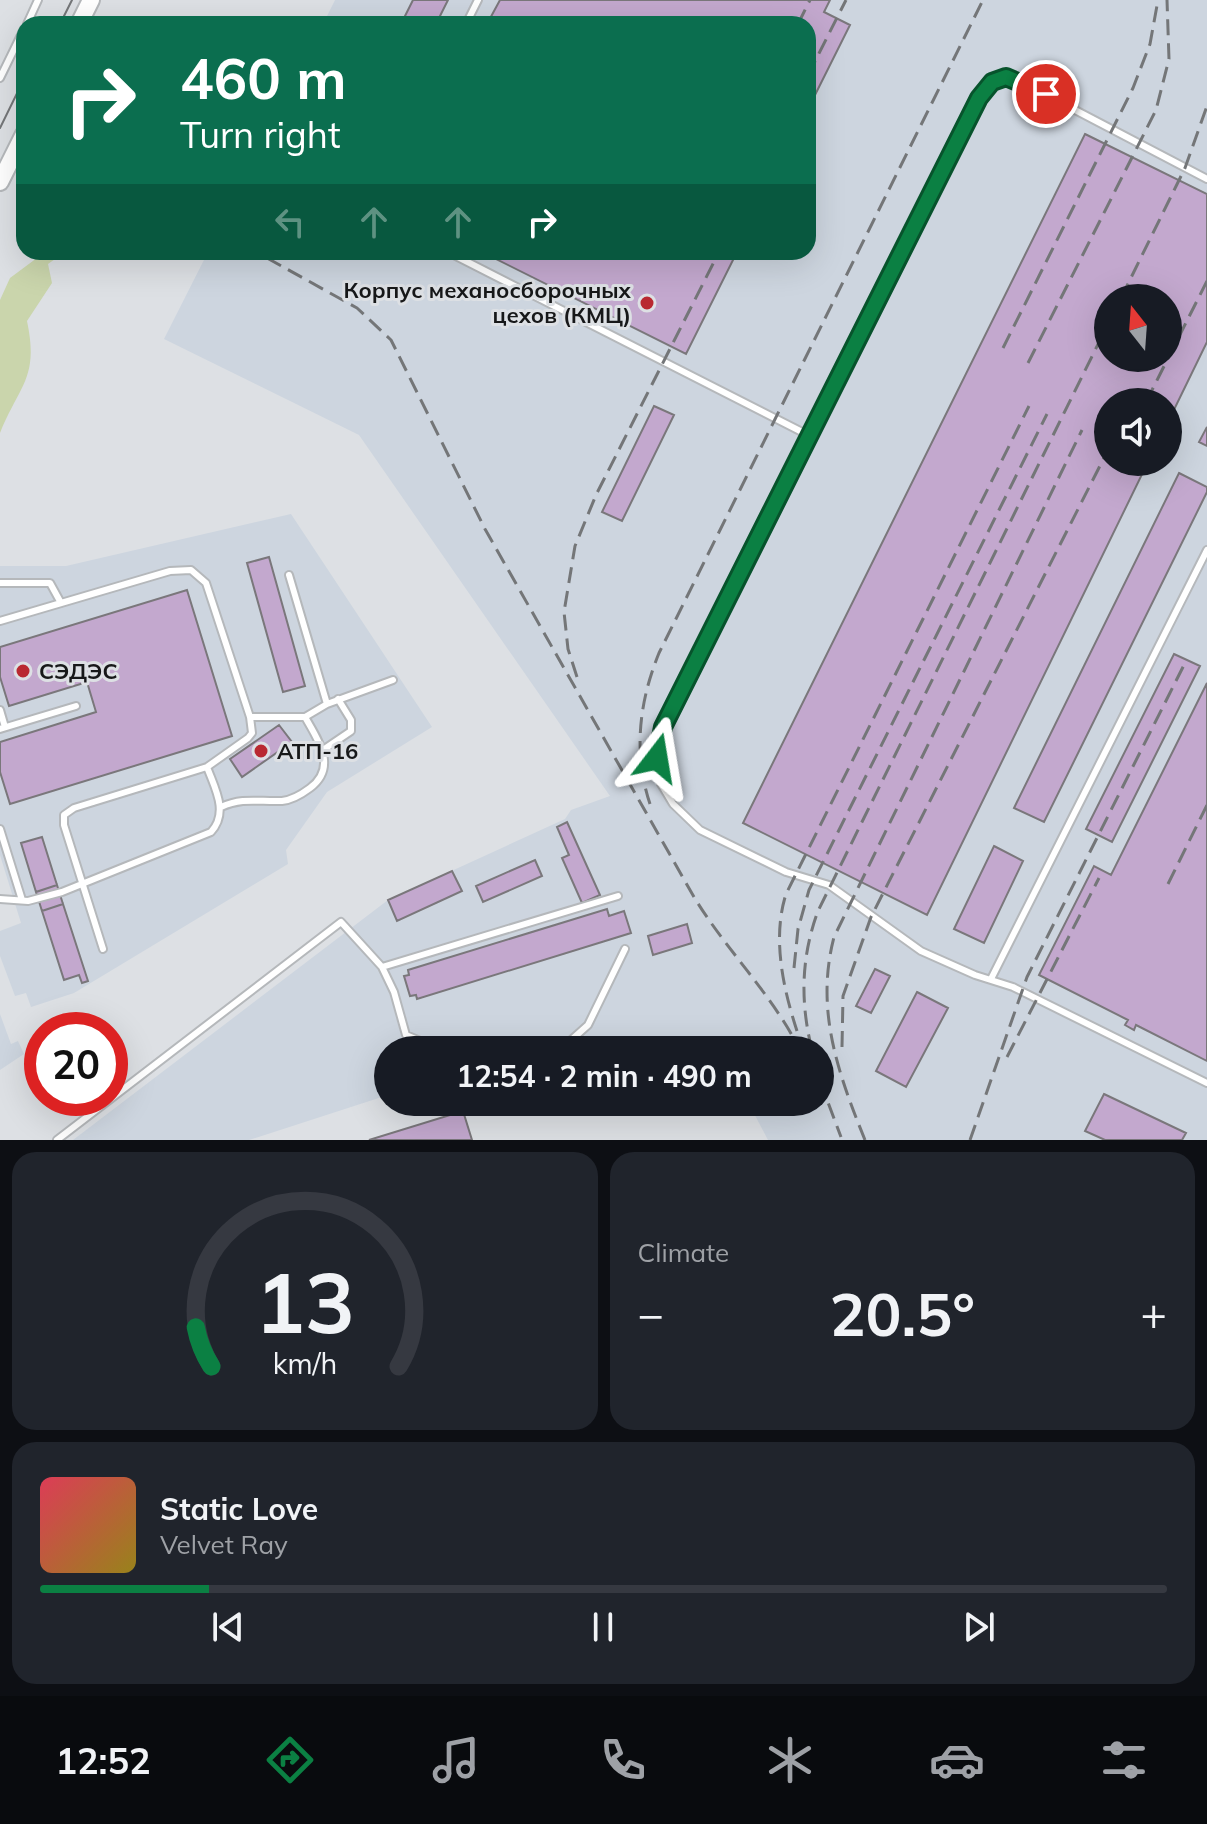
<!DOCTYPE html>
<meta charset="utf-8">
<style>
body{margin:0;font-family:Mulish,sans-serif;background:#20242c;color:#f1f3f6;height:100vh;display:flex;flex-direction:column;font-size:30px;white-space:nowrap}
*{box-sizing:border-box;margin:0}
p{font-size:26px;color:#9ea1a6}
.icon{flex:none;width:44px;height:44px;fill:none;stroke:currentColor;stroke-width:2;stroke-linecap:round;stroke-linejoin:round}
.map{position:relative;height:1140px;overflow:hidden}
.sheet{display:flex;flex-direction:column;gap:12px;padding:12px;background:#0d0f14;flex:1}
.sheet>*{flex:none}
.banner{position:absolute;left:16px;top:16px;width:800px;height:244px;border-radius:24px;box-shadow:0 8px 32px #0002;background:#0b6e4f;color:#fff;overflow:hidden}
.needle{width:52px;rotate:343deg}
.tools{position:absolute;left:1094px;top:284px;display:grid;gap:16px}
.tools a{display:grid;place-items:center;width:88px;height:88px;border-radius:50%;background:#171b24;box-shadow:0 8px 32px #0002;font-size:40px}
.speed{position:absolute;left:24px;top:1012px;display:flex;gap:16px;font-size:40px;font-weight:700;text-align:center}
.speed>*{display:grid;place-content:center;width:104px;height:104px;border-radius:50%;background:#171b24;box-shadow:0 8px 32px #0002;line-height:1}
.speed .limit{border:12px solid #d22;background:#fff;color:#111}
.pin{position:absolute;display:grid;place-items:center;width:68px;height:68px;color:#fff;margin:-34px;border:4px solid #fff;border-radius:50%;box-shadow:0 2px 8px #0007}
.me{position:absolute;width:88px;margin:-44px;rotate:14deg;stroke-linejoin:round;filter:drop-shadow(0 0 6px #0008)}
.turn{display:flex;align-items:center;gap:28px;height:168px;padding:0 32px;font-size:36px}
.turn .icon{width:104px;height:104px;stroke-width:2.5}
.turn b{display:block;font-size:56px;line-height:68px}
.lanes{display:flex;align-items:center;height:76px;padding:0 32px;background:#0003;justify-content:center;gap:40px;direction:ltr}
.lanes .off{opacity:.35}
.big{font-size:60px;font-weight:700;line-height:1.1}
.sheet .widget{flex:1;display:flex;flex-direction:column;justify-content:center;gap:12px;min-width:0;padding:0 28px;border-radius:24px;background:#20242c}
.sheet .dial{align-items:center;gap:0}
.dial svg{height:208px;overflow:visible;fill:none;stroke:#363941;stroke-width:7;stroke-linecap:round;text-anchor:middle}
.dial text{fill:#f1f3f6;stroke:none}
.song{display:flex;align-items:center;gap:24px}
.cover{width:96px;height:96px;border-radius:12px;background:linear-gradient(135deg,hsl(350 70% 55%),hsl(50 70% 35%))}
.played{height:8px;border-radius:4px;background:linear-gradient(90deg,#0b8043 15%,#363941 15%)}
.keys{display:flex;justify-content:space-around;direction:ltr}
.heat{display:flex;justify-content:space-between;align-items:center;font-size:44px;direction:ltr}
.sheet .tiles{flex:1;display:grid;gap:12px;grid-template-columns:1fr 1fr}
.widget:last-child{grid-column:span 2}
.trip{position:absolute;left:374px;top:1036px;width:460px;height:80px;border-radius:40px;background:#171b24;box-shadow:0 8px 32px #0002;font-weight:700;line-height:80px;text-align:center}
.tabs{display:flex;height:128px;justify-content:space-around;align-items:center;background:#090b0e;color:#9ea1a6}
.tabs .icon{width:56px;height:56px}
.tabs .current{color:#0b8043}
.tabs b{font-size:36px;color:#f1f3f6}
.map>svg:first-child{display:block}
</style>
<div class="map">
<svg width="1207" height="1140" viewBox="0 0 1207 1140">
<rect width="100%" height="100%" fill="#dde0e4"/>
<path fill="#cdd5df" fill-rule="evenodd" d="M335 0H1207V1140H768L748 1102H820V1050H388V1095L249 1140H73L388 900 565 819 571 810 610 796 359 435 164 339 208 252H808V24H323ZM1108 298H1168V358H1108ZM1108 402H1168V462H1108Z
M291 514 432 727 327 792 286 850 288 864 74 993 31 1007 26 993 15 996 0 956V931L21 923 0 855V566H66Z
M0 1014 11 1044 18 1041 24 1054 0 1070Z"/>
<path fill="#cad5ac" d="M45 252H65L48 264 52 283 27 321C39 378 20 384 0 433V300L10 278Z"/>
<path fill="#c3a8ce" stroke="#7a777b" stroke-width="2" fill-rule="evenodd" d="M413 0H448L436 24H401Z
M500 0H830L824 12 850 25 808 109V24H487Z
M1085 134 1207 194V342L1168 422V402H1108V462H1148L927 915 743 823ZM1108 298H1168V358H1108Z
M482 252H737L686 354Z
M654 406 674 415 622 521 602 512Z
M1207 427V446L1199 442Z
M1179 473 1207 487V492L1044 822 1014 808Z
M269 557 305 686 283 692 247 563Z
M187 590 232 736 10 804 0 772V742L96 712 87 682 9 706 0 677V647Z
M1174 654 1200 666 1112 842 1086 829Z
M1207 683V1061L1136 1025 1134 1030 1125 1025 1128 1020 1039 975 1094 866 1111 875Z
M279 725 292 742 242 777 230 759Z
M567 822 600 895 582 903 562 858 569 855 557 827Z
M42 837 57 885 36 892 21 843Z
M994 846 1023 861 984 943 954 929Z
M535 860 542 876 483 902 476 886Z
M452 871 462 891 397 921 388 900Z
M57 885 63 904 42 911 36 892Z
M63 904 88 981 82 983 79 975 64 980 42 911Z
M607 909 609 916 624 911 631 933 417 999 416 995 410 996 404 976 409 975 408 970Z
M687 924 692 943 653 955 648 936Z
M875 969 890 976 871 1013 856 1006Z
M917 992 948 1008 906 1087 876 1071Z
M1104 1094 1186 1133 1182 1140H1105L1085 1131Z
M463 1111 472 1140H369Z"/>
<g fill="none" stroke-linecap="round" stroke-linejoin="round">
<g stroke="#b5b8bb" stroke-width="10">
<path id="lane" d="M27 24 38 0
M466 24 478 0
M0 78 24 29
M1207 179 1014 78H999L986 88 663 727 656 747 661 784 673 804 700 830 786 872 829 885 921 951 975 975 1013 987 1207 1083
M448 252 808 435
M0 583H50L61 603
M0 621 170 571 191 570 206 583 250 717 252 733 248 738 207 767 74 808 64 815V825L103 949
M327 704 393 680
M0 710 5 727
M250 717H305L327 704 289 575
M0 729 76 706
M323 750 351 731V720L338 699
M221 807C243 797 259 802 282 801 292 800 302 794 310 788 338 767 318 740 305 717
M0 829 22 900
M0 899 28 901 62 892 211 832C229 812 215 789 207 767
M382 967 618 896
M991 979 1207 550
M560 1050 588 1025 625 949
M57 1140 341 922 382 967 394 992 406 1035 442 1050"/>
</g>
<g stroke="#b5b8bb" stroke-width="20">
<path id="secondary" d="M79 24 91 0
M0 182 24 134"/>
</g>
<use href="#lane" stroke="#fff" stroke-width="6"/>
<use href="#secondary" stroke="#fff" stroke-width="16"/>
<path stroke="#747678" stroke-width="2" d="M60 24 72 0
M0 128 24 79"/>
<path stroke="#747678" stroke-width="3" stroke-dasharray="16 8" stroke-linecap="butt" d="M798 24 810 0
M808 75 846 0
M267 258 357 308 391 340 485 529 694 897C726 950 772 994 800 1050
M1121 298 1185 168 1207 106
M1003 348 1133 88 1150 44 1158 0
M1028 363 1156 110 1169 59 1167 0
M1146 402 1207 281
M577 677 568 649 564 612 575 546 596 495 719 252
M650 804C633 753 639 702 659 653L983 0
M1168 884 1207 805
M794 968 798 929 809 890 1047 414
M797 1031C783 988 772 938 786 894L1029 406
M842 1047 843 996 871 917 1108 450
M812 1050C800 1002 801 957 818 911L1108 324
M1007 1057 1099 878
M820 1081 841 1137
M865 1140C838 1073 815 1010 834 937L1082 430
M970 1140 1027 977 1184 665"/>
</g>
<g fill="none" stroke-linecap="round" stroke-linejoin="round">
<g stroke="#07532c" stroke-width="20">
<path id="route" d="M657 758 663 727 979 98 992 82 1006 77 1046 94"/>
</g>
<use href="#route" stroke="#0b8043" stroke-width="14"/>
</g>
<g fill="#b92931" stroke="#dde0e4" stroke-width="3">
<circle cx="647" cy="303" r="8"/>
<circle cx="23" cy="671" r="8"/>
<circle cx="261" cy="751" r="8"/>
</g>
<g text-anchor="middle" stroke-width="6" stroke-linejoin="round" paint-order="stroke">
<g font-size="22" font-weight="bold" fill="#171819" stroke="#dde0e4" text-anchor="start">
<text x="631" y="298" text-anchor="end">Корпус механосборочных<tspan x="631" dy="25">цехов (КМЦ)</tspan></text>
<text x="39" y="679">СЭДЭС</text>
<text x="277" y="759">АТП-16</text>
</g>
</g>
</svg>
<div class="tools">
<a><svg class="needle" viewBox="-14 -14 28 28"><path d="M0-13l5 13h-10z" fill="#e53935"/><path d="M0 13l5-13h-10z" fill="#9ea1a6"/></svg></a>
<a><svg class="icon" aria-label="sound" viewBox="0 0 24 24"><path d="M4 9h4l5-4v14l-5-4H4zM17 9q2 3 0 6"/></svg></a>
</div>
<div class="speed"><div class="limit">20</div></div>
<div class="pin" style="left:1046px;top:94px;background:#d93025"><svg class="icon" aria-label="arrive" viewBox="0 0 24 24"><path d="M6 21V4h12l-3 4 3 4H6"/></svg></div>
<svg class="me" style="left:657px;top:758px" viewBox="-20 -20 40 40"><path d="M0-17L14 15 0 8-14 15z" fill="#0b8043" stroke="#fff" stroke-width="4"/></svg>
<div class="trip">12:54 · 2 min · 490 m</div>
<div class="banner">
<div class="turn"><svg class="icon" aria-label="right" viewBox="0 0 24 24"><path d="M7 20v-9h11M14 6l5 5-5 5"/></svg><div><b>460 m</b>Turn right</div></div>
<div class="lanes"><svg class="icon off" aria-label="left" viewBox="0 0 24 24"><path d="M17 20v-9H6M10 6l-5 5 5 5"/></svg><svg class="icon off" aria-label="ahead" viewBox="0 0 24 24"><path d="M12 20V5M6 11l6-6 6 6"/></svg><svg class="icon off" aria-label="ahead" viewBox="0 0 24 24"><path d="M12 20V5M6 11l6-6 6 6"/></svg><svg class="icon" aria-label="right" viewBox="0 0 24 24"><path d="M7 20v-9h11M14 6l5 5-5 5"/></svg></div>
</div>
</div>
<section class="sheet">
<div class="tiles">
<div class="widget dial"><svg viewBox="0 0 100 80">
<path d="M14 69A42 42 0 1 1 86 69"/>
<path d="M14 69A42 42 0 0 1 8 54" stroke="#0b8043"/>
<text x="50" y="56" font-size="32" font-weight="700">13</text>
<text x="50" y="72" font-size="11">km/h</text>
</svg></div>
<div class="widget"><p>Climate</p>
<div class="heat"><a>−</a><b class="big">20.5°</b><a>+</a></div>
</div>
<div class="widget">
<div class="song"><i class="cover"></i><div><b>Static Love</b><p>Velvet Ray</p></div></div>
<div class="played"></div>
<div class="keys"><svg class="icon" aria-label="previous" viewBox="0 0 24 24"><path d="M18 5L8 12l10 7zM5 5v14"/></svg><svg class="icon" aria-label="pause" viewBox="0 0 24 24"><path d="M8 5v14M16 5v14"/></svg><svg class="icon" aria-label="next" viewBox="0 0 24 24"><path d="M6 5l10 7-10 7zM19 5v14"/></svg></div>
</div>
</div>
</section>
<nav class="tabs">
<b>12:52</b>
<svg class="icon current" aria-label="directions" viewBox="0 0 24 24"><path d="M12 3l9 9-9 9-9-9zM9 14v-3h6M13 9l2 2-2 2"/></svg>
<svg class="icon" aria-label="music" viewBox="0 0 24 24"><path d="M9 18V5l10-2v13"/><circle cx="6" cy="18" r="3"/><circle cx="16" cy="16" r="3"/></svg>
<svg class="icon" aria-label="phone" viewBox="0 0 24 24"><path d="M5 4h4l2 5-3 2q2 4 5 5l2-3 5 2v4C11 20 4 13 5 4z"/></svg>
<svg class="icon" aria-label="climate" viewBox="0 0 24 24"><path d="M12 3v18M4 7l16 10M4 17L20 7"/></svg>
<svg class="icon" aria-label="car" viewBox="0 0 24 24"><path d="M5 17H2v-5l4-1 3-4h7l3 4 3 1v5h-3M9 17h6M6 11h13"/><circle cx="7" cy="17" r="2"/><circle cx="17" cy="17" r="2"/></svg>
<svg class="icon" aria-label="filters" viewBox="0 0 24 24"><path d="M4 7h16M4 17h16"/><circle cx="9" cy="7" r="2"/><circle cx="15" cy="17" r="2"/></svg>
</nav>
